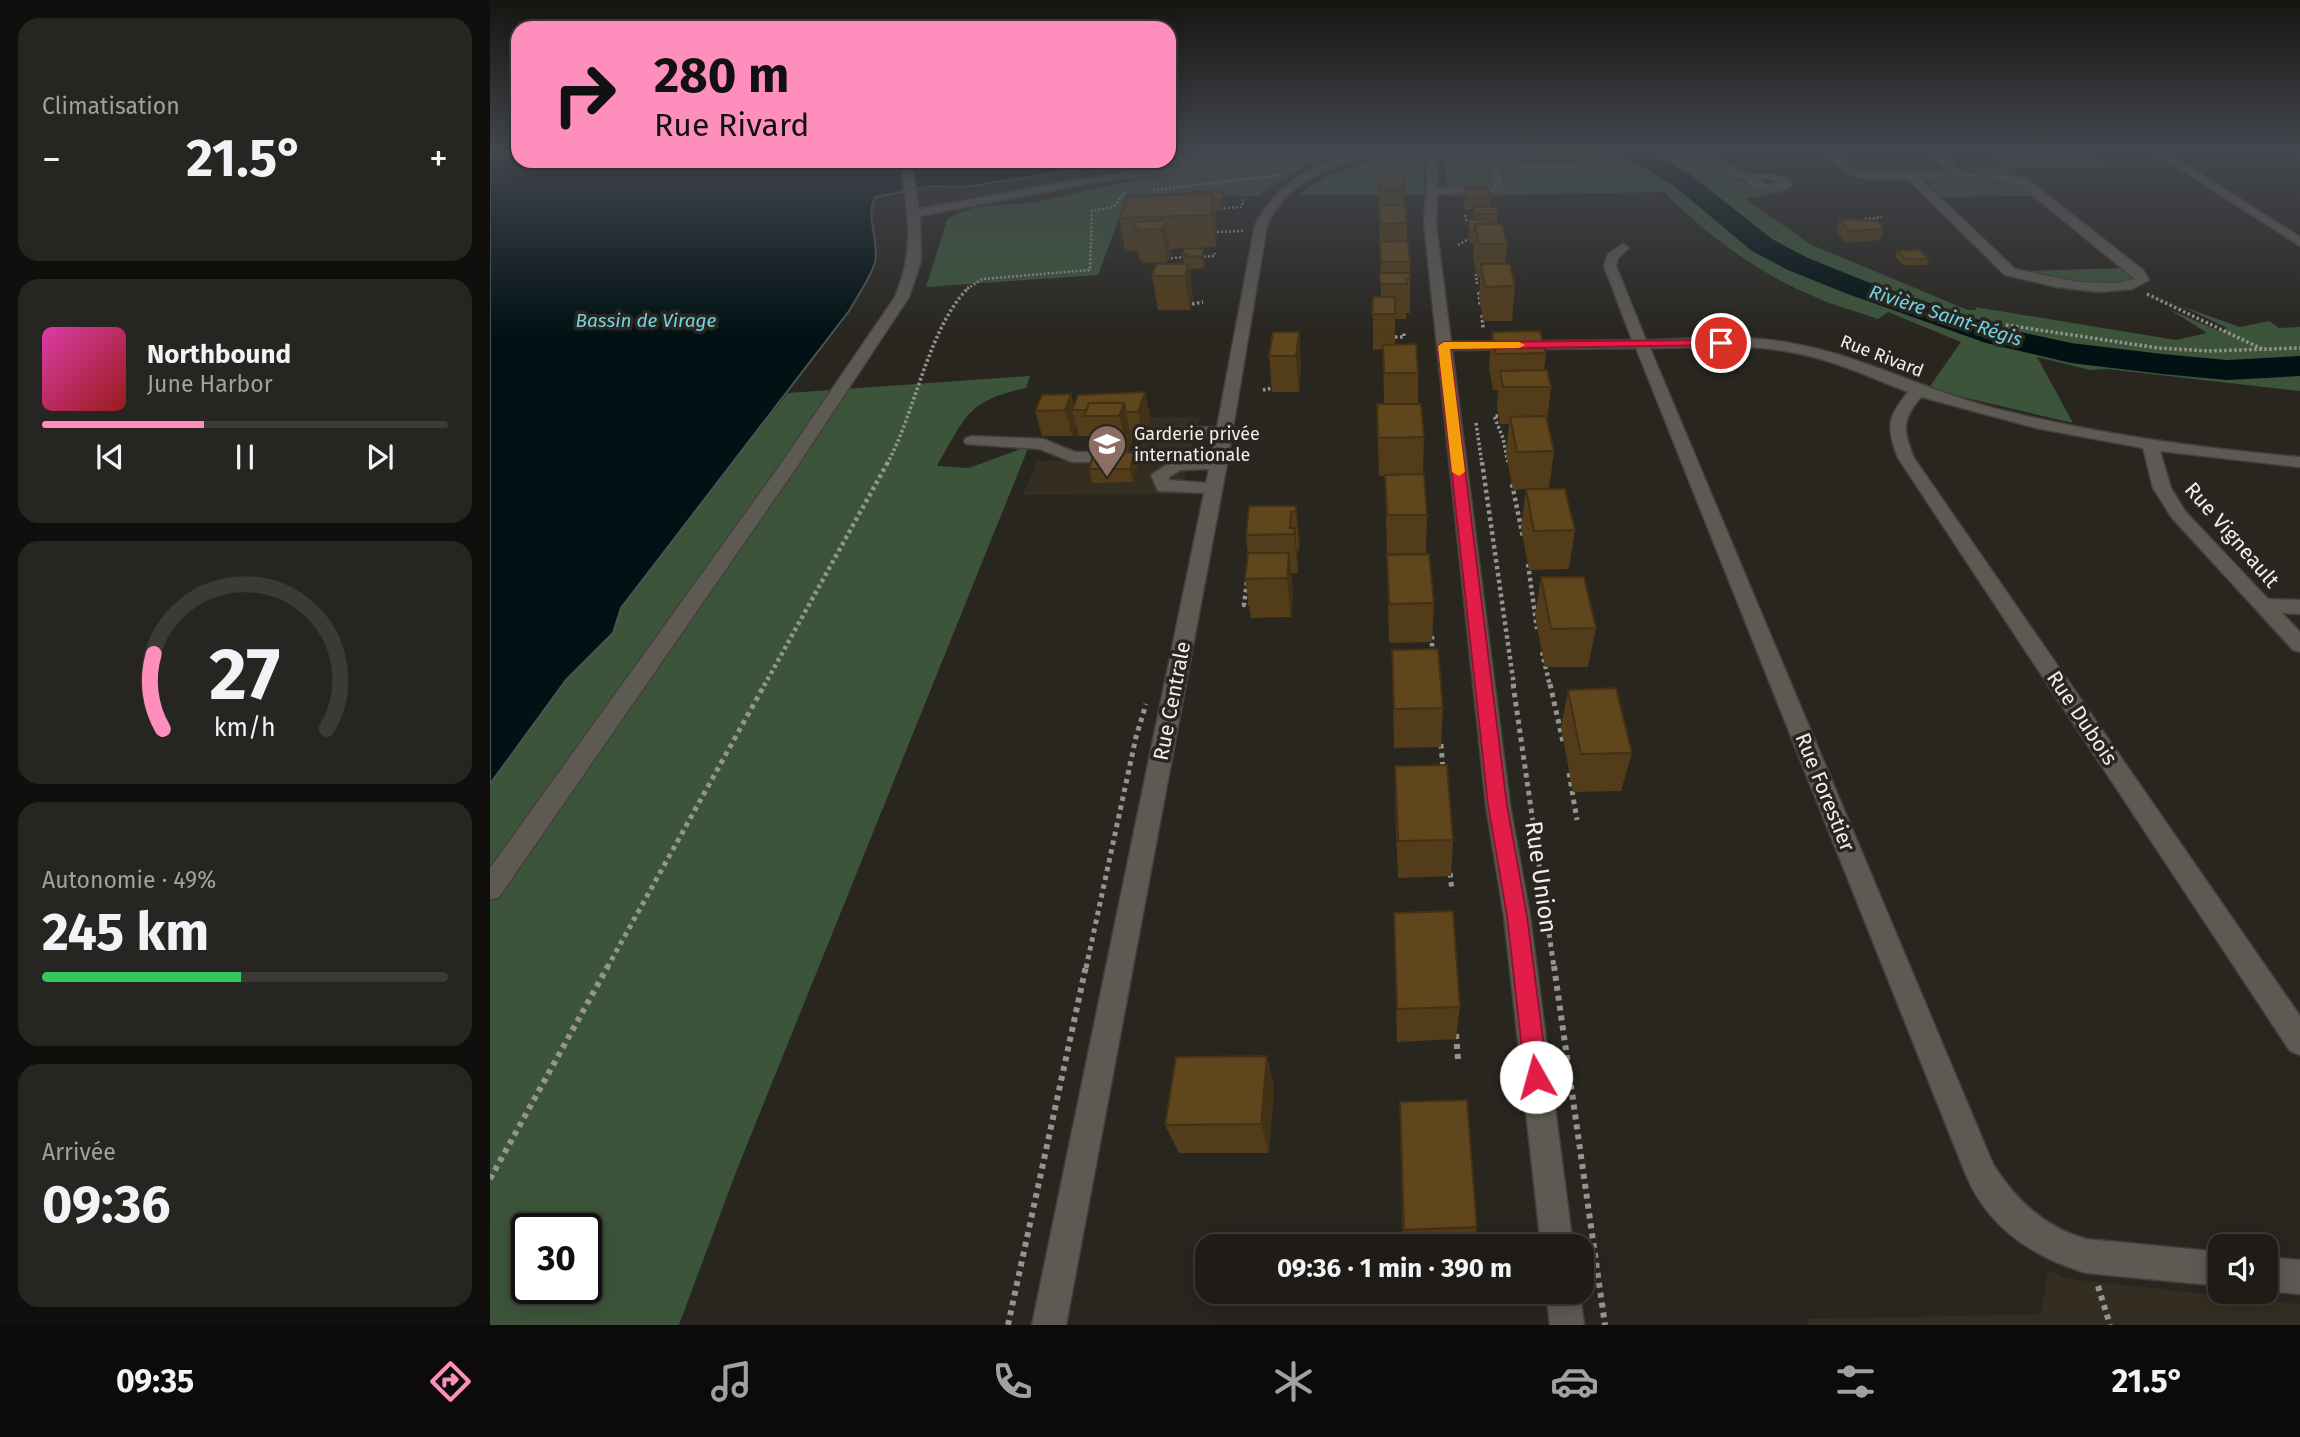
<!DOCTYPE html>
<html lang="fr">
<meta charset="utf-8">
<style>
body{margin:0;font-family:"Fira Sans",sans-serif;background:#272521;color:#f1f3f6;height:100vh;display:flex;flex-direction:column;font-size:26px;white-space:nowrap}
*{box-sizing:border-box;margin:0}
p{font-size:23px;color:#a1a1a2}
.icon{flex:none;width:38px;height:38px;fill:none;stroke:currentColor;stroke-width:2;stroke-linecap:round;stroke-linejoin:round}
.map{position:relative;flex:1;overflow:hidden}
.side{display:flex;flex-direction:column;gap:18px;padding:18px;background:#110f0d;width:490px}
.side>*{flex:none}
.banner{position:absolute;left:21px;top:21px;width:665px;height:147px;border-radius:21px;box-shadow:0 4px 18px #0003,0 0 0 2px #3c3a37;background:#fe8ebb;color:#111;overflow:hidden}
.buttons{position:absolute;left:1718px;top:1234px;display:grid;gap:14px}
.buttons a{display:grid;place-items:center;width:70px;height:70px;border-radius:14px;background:#1f1c18;box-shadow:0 4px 18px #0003,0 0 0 2px #3c3a37;font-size:35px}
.speed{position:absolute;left:21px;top:1213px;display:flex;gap:14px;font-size:35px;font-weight:700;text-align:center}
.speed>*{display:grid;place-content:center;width:91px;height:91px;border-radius:50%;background:#1f1c18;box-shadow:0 4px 18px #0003,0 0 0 2px #3c3a37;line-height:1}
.speed .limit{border:4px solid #111;border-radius:10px;background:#fff;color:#111}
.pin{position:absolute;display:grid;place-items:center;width:60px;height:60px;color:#fff;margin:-30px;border:4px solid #fff;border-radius:50%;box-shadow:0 2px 7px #0007}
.me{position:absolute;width:77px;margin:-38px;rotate:353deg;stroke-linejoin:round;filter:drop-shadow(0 0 5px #0008)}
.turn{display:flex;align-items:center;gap:24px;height:147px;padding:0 28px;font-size:32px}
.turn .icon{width:91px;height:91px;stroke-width:2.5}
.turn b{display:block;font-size:49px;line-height:60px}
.big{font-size:52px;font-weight:700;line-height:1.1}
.side .tile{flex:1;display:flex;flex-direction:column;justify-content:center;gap:10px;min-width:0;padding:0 24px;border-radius:21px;background:#272521}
.side .dial{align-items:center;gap:0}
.dial svg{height:182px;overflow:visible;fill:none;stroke:#3c3a37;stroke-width:7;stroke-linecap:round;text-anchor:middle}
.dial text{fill:#f1f3f6;stroke:none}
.song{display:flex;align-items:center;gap:21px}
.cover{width:84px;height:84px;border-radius:10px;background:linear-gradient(135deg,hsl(320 70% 55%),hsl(0 70% 35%))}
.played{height:7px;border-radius:4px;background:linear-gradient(90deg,#fe8ebb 40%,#3c3a37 40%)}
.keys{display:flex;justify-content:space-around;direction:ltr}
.heat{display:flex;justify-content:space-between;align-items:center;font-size:38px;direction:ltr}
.charge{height:10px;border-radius:5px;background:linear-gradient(90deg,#34c759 49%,#3c3a37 0)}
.trip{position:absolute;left:705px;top:1234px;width:399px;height:70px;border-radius:21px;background:#1f1c18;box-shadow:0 4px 18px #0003,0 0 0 2px #3c3a37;font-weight:700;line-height:70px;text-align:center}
.menu{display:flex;height:112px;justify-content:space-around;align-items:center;background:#0c0b0a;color:#a1a1a2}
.menu .icon{width:49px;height:49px}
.menu .on{color:#fe8ebb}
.menu b{font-size:32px;color:#f1f3f6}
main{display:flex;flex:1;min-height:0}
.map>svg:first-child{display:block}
</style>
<main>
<section class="side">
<div class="tile"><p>Climatisation</p>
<div class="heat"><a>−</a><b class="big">21.5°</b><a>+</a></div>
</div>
<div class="tile">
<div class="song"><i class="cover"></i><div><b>Northbound</b><p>June Harbor</p></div></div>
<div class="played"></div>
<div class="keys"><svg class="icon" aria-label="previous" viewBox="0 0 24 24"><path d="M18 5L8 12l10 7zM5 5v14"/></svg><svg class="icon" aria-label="pause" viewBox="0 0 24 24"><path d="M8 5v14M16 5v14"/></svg><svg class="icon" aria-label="next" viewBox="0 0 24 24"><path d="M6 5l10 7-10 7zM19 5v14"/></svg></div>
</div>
<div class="tile dial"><svg viewBox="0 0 100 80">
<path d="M14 69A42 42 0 1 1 86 69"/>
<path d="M14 69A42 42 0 0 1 10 36" stroke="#fe8ebb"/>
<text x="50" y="56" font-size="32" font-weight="700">27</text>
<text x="50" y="72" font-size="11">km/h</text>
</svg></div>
<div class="tile"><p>Autonomie · 49%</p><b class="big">245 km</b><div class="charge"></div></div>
<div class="tile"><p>Arrivée</p><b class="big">09:36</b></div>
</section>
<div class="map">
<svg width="1810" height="1325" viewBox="0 0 1810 1325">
<rect width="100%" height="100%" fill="#292620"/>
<path fill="#342d22" d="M710 417 700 453H650L653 438 552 436 560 418Z
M698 460 691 494 533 495 547 461Z
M1558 1270 1576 1278 1596 1281 1810 1304V1325H1318L1316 1319 1551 1314Z"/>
<path fill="#3c553a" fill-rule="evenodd" d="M724 150H859L814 166 768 196 636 199 608 275 436 287 457 220C481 201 517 207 546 202 578 196 609 186 642 181L633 162 679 161V155Z
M955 150H1122L1233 211 1214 185 1157 150H1203L1260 187 1290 192 1255 199 1322 245 1478 310H1487L1485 307 1686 340 1717 333 1679 309 1729 331 1737 328 1691 306 1750 327 1779 321 1789 328 1810 327V391L1617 369 1600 370 1547 357 1583 423 1438 389 1471 342 1398 312 1388 319C1367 311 1343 306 1323 296 1268 273 1215 234 1174 192L956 196Z
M1492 150H1595L1620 167 1515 168 1520 174 1487 172 1471 168H1513Z
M901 153 933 155 934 195H808L838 175Z
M1446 179C1482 179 1516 172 1546 196L1450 197 1437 182Z
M1634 268 1642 278C1622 291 1552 279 1529 271Z
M540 376 536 388C476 401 476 417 447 466L479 468 539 446 246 1172 189 1325H0V784L7 772 76 680 123 633 131 608 193 524 298 393ZM37 1228H96V1288H37Z"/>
<path fill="#011114" stroke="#495454" stroke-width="2" d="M0 150H28V161H276L295 163 368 161 384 167 400 168 442 161H642L475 187 442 186 386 197C374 213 390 241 385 262 380 279 368 295 359 311L131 608 123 633 76 680 0 784Z
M1122 150H1157L1214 185 1235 212Z"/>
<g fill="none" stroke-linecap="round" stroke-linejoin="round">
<path fill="#011114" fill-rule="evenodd" d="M1129 150H1156L1201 175 1282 239 1318 258 1375 281 1516 329 1581 343 1672 354 1737 360 1810 356V376L1737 380 1672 374 1581 363 1496 343 1355 293 1298 270 1262 251 1183 185 1132 155Z"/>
<g stroke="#43403c" stroke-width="3">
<path id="minor" d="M818 150H846L841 153 602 183 430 216 431 261 419 297 304 471 9 897 0 900V868L288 468 405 297C426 247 417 213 411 161H421L429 209 602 177Z
M901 150C892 157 876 157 864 160 827 171 794 189 777 225L737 464 576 1325H542L714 493 668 491 661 475 682 461 721 459 725 437 665 438 657 433 665 428 727 427 765 225C789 177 848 147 901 150ZM719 469 716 483 679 480V477L691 470Z
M935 150H945L948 188 1004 187 999 164 1010 157 1009 150H1019L1021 158 1010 165 1014 192 947 194 946 223 961 342 1142 340 1114 266 1118 254 1133 244 1139 248 1128 258 1126 266 1156 340C1204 339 1253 334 1300 343 1371 355 1436 391 1507 409 1607 434 1707 448 1810 457V467L1670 451 1681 488 1695 511 1778 599 1810 600V614L1792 613 1810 632V652L1803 650 1682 518 1663 488 1653 448 1546 428 1431 397C1411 421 1413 430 1424 458L1810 1016V1055L1800 1051 1408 458C1396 427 1397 418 1418 392 1379 377 1341 359 1300 352 1254 343 1207 348 1160 348L1503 1164C1526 1200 1554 1227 1596 1239L1731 1252V1286L1596 1273C1543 1257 1498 1228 1476 1175L1146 348 962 350 1020 805 1040 916 1083 1246H1051L1014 916 996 805 947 346 934 223 938 168Z
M1205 150C1223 149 1233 163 1250 171 1263 177 1280 172 1299 179L1302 185C1289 196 1271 192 1257 184V180L1242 175ZM1268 179H1281L1290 183 1275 184Z
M1333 150H1344L1361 168 1375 173H1460L1436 150H1447L1473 173H1505L1537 179 1653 270 1659 280 1642 289 1608 292 1567 287 1515 275 1418 179C1377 179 1361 185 1333 150ZM1431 179H1505L1529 184 1645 279 1627 283 1588 282 1525 269Z
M1661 150H1673L1810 237V246Z
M1804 150H1810V153L1805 152Z
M482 436 553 439 585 452H630L638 457 630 462H582L550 449 476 444 474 441 476 438Z
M1776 1257 1810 1260V1294L1776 1291Z
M1056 1292H1090L1094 1325H1060Z"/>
</g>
<path stroke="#96948f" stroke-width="2.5" stroke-dasharray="2 2" stroke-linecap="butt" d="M958 160 988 159
M1027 166H1087L1084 161
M663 190 789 175
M734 208 752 207 753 199
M975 215 977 222H983
M1367 221 1392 217
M727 232 754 231
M968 245 979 239
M710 257 724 256 725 253
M681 258 698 257
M986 274 987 284
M477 289 492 279 600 270 602 211 623 207 636 191"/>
<path stroke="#96948f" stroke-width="3.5" stroke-dasharray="2.5 2.5" stroke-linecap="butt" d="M989 292 990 305
M1657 294 1772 349
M702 304 713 302
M992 315 993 328
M1516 325 1668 348 1719 351 1810 348
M905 337H914V332
M773 390 783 388
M1008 416H1004L1013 438 1018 463
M986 423 992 464
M397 464C426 411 438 328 479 287"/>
<path stroke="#96948f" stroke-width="4.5" stroke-dasharray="3.5 3.5" stroke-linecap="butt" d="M992 462 1024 686
M1022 484 1033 537
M1038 564 1047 629
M757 582 754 605 761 604
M942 636V655
M1052 652 1060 686
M274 686 398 462"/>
<path stroke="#96948f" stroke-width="5" stroke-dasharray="4.5 4.5" stroke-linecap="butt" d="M1023 684 1064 968
M1060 684 1073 742
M951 744 953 770
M1079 773 1087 820
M960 873 962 891
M117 968 275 684
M596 968 646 737 656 704"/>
<path stroke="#96948f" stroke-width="6" stroke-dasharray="5 5" stroke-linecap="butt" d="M1064 966 1115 1325
M966 1034 968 1059
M0 1179 118 966
M1608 1286 1620 1325
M518 1325 596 966"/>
<use href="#minor" fill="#5d5953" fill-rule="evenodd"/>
</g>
<path fill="#523c19" d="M1044 150H1109L1108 158 1059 165 1044 153Z
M888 173 914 189V205L917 223V241L920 262V313H916V319H905V345L928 373V404L934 437 933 474 937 515 936 553 897 554 895 476H889L888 441 887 404H894L893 349 883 350V297H891Z
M974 188 1000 198V207L1007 214V224L1017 244 1015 264 1025 286 1022 321H993L989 298 990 277H987L983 257 984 243H980L978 231V220H983V209L975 210 973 199Z
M734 192 736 203 733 211H726L727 225 726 247 681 249 682 257 677 262 652 263V260H649L648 250 635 251 629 218Z
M1350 219 1394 229 1390 240 1356 243 1346 231Z
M713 248 715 260 714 268 699 269 703 298 700 310H668L662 276 694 264 692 254Z
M1407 251 1439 259 1437 265H1413L1405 257Z
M809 332 811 368 809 392H782L779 356Z
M1002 332 1056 353 1054 370 1061 387 1057 422 1064 451 1059 489 1085 530 1079 569 1039 570 1031 528 1036 489 1023 490 1016 454 1019 424H1010L1007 407 1008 390H1003L999 368Z
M655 392 660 417 654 438H642V441L638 452H645L648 465 643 482 602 483 599 469 604 453 600 436H589L586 425 582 436H552L545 411 581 394 584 405Z
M806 506 809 551H807L808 573H801L803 591 801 617 761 618 755 579 758 554 756 535Z
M897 555 944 603 942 642 899 643Z
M1051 577 1106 628 1098 667H1055L1045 616Z
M902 650 953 708 951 747 904 748Z
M1078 690 1142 753 1131 791 1083 792 1071 728Z
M905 766 963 840 961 876 908 878 905 804Z
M904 913 970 1007 966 1039 907 1042Z
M777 1056 784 1087 779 1153H689L675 1125Z
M910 1102 987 1227 983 1246H913L910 1131Z"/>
<path fill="#423114" d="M1094 150H1109L1108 158 1059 165 1060 154Z
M734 192 736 203 733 211 732 200Z
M723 193 727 225 726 247 721 215Z
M676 224 682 257 677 262 671 229Z
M713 248 715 260 714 268 712 256Z
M698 264 703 298 700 310 695 276Z
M809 332 811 368 809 392 806 356Z
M655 392 660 417 654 438 648 412Z
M581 394 585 410H582L586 425 582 436 575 410Z
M634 403 642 441 638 453 629 416Z
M645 452 648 465 643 482 640 469Z
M806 506 810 544 809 551 806 512Z
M805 528 808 566V573L804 534Z
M799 553 803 591 801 617 797 578Z
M777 1056 784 1087 779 1153 771 1124Z"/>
<path fill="#5f461d" stroke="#423114" stroke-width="2" d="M1054 150H1094L1060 154Z
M888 173H913L914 189H889Z
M998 187 1000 198H976L974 188Z
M704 191 734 192 732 200H724L723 193 703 194Z
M723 193 721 215 629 218 638 196Z
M889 205H915L917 223 890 224Z
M983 207H1006L1007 214H985Z
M997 219 998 224H985L984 231H980L978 220Z
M1350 219 1388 221 1394 229 1359 231Z
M673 220 676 224 671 229 646 230 647 227H643L644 222Z
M985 224H1012L1017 244H989Z
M918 241 920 262H891L890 242Z
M713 248 712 256 696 257 697 254H692L694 249Z
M1430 250 1439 259H1416L1407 251Z
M666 264H698L695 276H662Z
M991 264H1020L1025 286 995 287Z
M890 273H920V279H916L917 284H890Z
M883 297H905V314H882Z
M1050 331 1056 353 1006 354 1002 332Z
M783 332H809L806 356H779Z
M926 344 928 373H894L893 345Z
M1057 370 1061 387H1013L1010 371Z
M655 392 648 412H636L634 403H599L597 410H582L588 395Z
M581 394 575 410 545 411 552 395Z
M599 403H634L629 416H594Z
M887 404H931L934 437 888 438Z
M1056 416 1064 451 1027 452 1020 417Z
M604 452H645L640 469H599Z
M934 474 937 515H897L895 475Z
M1036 489H1075L1085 530 1044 531Z
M759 506H806V512H801L800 528H805L804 534 756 535Z
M758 553H799L797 578 755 579Z
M939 554 944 603 899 604 897 555Z
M1051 577H1094L1106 628 1061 629Z
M948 649 953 708 904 709 902 650Z
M1126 688 1142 753 1091 754 1078 690Z
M957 765 963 840 908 841 905 766Z
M963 911 970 1007 907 1009 904 913Z
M777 1056 771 1124 675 1125 686 1057Z
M977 1100 987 1227 914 1230 910 1102Z"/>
<linearGradient id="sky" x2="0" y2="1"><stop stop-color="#171512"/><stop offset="0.45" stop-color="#43474e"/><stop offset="1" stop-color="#43474e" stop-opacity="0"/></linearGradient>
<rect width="1810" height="335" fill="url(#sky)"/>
<path fill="#e11d48" stroke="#92132f" stroke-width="2" d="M1231 340 1237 343 1235 345 960 349 1017 805 1037 916 1058 1077 1054 1085 1046 1088 1039 1085 1035 1077 1017 916 998 805 948 346 954 342Z"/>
<path fill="#f59e0b" d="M954 342H1029L1035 345 1029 348 960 349 975 472 969 476 962 472 948 346Z"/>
<defs>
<g id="school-pin" transform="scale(2.0125)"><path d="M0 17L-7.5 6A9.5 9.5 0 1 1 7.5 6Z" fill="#8d6e63" stroke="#292620"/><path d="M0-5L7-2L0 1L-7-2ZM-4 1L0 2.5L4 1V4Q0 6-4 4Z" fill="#fff"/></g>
</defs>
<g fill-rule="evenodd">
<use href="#school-pin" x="617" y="444"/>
</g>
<g text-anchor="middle" stroke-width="7" stroke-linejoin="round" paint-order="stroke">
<g font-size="18" fill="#f1efeb" stroke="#292620">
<text transform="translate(1392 356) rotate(21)" y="6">Rue Rivard</text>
</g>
<g font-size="18" fill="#f1efeb" stroke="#292620" text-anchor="start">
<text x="644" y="440">Garderie privée<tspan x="644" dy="21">internationale</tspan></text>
</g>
<g font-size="19" font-style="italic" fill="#71d4e6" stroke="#292620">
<text transform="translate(1456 315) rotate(18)" y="7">Rivière Saint-Régis</text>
<text x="156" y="327">Bassin de Virage</text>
</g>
<g font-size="21" fill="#f1efeb" stroke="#292620">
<text transform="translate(1742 535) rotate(49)" y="7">Rue Vigneault</text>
<text transform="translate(682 701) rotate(-79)" y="7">Rue Centrale</text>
<text transform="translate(1592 718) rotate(56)" y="7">Rue Dubois</text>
<text transform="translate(1335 792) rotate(68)" y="7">Rue Forestier</text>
</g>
<g font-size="24" fill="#f1efeb" stroke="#292620">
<text transform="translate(1051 877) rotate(82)" y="8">Rue Union</text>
</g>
</g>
</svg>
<div class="buttons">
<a><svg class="icon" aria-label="sound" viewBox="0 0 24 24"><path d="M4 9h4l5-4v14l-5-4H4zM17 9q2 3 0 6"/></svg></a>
</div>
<div class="speed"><div class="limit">30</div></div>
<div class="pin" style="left:1231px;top:343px;background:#d93025"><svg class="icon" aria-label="arrive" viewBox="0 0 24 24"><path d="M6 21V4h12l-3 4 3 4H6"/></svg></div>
<svg class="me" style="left:1046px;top:1077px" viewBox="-20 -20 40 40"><circle r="19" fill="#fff"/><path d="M0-13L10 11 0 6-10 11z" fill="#e11d48"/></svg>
<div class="trip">09:36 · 1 min · 390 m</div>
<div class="banner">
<div class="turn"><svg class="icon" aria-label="right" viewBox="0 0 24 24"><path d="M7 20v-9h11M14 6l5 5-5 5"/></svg><div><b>280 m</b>Rue Rivard</div></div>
</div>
</div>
</main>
<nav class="menu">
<b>09:35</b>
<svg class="icon on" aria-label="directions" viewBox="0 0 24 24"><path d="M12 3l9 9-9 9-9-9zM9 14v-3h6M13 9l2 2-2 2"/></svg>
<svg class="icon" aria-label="music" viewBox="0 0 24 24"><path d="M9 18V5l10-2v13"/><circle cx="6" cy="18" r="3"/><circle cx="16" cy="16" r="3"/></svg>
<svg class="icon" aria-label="phone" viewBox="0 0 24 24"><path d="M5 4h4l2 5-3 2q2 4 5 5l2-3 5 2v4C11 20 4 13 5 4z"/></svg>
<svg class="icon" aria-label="climate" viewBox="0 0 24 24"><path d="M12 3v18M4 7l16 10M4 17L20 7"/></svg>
<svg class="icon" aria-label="car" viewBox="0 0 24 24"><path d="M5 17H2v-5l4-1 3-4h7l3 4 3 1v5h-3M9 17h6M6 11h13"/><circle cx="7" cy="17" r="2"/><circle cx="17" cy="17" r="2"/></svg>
<svg class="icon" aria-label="filters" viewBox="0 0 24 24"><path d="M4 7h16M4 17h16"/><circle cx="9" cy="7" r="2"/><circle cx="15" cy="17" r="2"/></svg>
<b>21.5°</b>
</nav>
